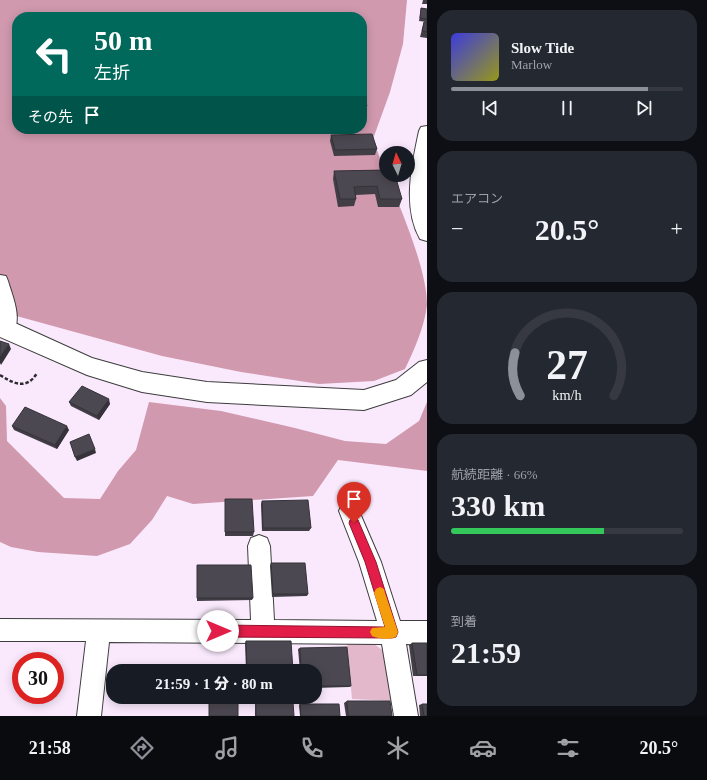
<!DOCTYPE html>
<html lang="ja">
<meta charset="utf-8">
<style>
body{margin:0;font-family:"Times New Roman","Noto Sans JP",serif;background:#242831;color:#f1f3f6;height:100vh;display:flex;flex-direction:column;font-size:15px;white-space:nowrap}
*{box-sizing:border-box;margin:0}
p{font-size:13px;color:#9ea1a6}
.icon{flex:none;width:22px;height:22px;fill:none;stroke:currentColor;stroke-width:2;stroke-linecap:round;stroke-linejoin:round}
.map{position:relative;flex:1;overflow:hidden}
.panel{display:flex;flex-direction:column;gap:10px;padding:10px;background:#0d0f14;width:280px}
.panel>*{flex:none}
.top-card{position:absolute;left:12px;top:12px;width:355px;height:122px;border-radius:16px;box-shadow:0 2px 10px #0003;background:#00695c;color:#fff;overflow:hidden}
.needle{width:26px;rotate:355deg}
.controls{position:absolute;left:379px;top:146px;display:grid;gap:8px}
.controls a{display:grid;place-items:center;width:36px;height:36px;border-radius:50%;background:#171b24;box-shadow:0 2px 10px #0003;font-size:20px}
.speed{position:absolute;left:12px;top:652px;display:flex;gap:8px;font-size:20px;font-weight:700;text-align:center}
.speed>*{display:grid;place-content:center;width:52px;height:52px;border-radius:50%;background:#171b24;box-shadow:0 2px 10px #0003;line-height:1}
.speed .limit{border:6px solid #d22;background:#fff;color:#111}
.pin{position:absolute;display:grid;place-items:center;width:34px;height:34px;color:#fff;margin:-41px -17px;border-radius:50% 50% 50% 0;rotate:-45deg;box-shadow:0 0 4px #0007}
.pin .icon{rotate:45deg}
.me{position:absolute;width:44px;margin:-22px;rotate:90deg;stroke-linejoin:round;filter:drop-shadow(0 0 3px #0008)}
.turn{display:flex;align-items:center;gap:14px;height:84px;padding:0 16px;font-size:18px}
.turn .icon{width:52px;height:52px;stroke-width:2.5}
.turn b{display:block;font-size:28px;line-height:34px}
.then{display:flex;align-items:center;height:38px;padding:0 16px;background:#0003;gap:8px;font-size:15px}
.big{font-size:30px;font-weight:800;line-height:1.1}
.panel .widget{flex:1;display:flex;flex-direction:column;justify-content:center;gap:6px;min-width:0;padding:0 14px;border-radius:16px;background:#242831}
.panel .dial{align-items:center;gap:0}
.dial svg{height:104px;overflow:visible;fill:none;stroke:#363941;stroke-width:7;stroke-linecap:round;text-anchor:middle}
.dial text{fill:#f1f3f6;stroke:none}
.song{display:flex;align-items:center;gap:12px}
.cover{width:48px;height:48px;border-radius:6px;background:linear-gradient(135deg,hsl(240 70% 55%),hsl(60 70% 35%))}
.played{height:4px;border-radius:2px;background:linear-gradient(90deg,#8c9099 85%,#363941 85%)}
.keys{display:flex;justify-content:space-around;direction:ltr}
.heat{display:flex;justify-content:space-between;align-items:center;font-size:22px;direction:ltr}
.charge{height:6px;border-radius:3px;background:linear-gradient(90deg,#34c759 66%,#363941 0)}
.trip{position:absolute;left:106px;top:664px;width:216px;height:40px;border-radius:16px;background:#171b24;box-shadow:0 2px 10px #0003;font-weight:800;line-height:40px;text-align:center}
.menu{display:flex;height:64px;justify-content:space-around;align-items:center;background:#090b0e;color:#9ea1a6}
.menu .icon{width:28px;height:28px}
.menu .current{color:#8c9099}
.menu b{font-size:18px;color:#f1f3f6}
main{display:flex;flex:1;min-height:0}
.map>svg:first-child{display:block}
</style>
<main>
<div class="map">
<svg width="427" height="716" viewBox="0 0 427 716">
<rect width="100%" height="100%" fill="#fae9fd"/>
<path fill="#e2b8ca" d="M347 644H374L389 655 396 701 352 699Z"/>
<path fill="#d199ae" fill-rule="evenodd" d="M0 0H407L403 44 390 92 373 139 386 175H387C401 210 427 269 427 305 424 328 415 348 405 369L374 381 319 384 241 372 162 356 2 312 0 310ZM17 17H362V129H17Z
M0 398 6 406 7 441 64 498 100 499 118 471 136 450 149 402 221 411 295 428 345 441 386 444 419 421 427 402V471L338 460 313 496 193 504 167 496 152 520 130 544 97 556 38 552 11 547 0 542Z"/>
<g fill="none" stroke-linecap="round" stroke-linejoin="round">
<g stroke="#3d3d3d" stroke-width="2">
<path id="minor" d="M0 275 6 276 8 281C13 298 22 317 13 334L7 336 0 332Z
M349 501 356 504 359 511 381 562 400 621H427V645L406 644 418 716H394L382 644 109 642 101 716H77L86 641H0V619L251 620 248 546 251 538 259 535 267 538 270 546 274 620 377 621 359 562 339 511 342 504Z"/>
</g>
<g stroke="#3d3d3d" stroke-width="2">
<path id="tertiary" d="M427 126V241L420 239C402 207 412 164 419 131L421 127Z
M0 319 15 323 92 358 142 372 207 382 364 390 396 380 419 362 427 360V382L411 395 364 410 207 402 142 392 87 375 0 337Z"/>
</g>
<path stroke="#2c2c2c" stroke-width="2.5" stroke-dasharray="3.5 2" stroke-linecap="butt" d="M0 375C14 384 27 390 37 373"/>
<use href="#minor" fill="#fff" fill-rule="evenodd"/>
<use href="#tertiary" fill="#fff" fill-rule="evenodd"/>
</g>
<path fill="#413e46" d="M423 0H427V4H422Z
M421 8 427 9V22L419 21Z
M424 22H427V38L420 37Z
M362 94 367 106 366 112H362Z
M331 135 377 149 375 155 334 156 330 141Z
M386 170 402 199 399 207H378L375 194 356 195V199L354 206 338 207 333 179 334 171Z
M69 402 110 404 99 420 71 406Z
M12 426 69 430 57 449 14 430Z
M225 499 254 532 253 536H225Z
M262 501 311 528 309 531H262L261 504Z
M271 563 308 594 307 596 272 597 270 566Z
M197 598H253L252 600 197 601Z
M246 641 293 671H246L245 643Z
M412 643H427V676H413L409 645Z
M300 648 351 686 349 687 315 688V671H300L298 649Z
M347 701 392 716H346L344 703Z
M256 702 294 716H255V703Z
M300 704 340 716H300L299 705Z
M422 704 427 716H420L419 705Z"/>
<path fill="#353239" d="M9 344 11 349 1 365 0 363V357Z
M109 399 110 404 99 420 97 416Z
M67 426 69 430 57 449 55 445Z
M95 449 96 453 77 461 75 457Z"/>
<path fill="#4c4851" stroke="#353239" d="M421 8 427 9V19L420 18Z
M424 22H427V32L422 31Z
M362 94H363L367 106H362Z
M372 134 377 149 335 150 331 135Z
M386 170V175H395L402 199H380L377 186 354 187 356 199H340L334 171Z
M0 341 9 344 0 357Z
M82 386 109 399 97 416 69 402Z
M25 407 67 426 55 445 12 426Z
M89 434 95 449 75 457 70 442Z
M225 499H252L254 532H225Z
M308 500 311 528H263L262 501Z
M271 563H305L308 594H273Z
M197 565H251L253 598H197Z
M246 641H291L293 671H247Z
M412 643H427V675H417Z
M347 647 351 686H315V671H301L300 648Z
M209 697H238V716H209Z
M347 701H390L392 716H348Z
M256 702H293L294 716H256Z
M300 704H339L340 716H301Z
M422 704H427V716H424Z"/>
<path fill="#e11d48" stroke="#92132f" d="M354 518 358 520 376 562 398 632 396 637 392 638 218 637 214 635 212 631 214 627 218 625 385 627 365 562 349 523 350 520Z"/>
<path fill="#f59e0b" d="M380 587 384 589 385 593 398 632 396 637C389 640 379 639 372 636L370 632 372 628 385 627 374 593 376 589Z"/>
</svg>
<div class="controls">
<a><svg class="needle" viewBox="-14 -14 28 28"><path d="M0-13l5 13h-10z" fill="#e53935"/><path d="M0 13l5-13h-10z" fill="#9ea1a6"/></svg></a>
</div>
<div class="speed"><div class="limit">30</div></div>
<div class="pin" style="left:354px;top:523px;background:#d93025"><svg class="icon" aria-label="arrive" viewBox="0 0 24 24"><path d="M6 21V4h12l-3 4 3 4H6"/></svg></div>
<svg class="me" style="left:218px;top:631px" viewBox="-20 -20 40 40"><circle r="19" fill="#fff"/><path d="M0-13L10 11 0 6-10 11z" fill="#e11d48"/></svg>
<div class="trip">21:59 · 1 分 · 80 m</div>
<div class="top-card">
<div class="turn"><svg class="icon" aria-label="left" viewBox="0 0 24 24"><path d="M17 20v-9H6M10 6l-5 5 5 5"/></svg><div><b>50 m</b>左折</div></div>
<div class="then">その先<svg class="icon" aria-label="arrive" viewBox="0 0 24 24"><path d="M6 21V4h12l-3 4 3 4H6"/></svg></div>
</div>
</div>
<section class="panel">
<div class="widget">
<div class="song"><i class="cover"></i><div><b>Slow Tide</b><p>Marlow</p></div></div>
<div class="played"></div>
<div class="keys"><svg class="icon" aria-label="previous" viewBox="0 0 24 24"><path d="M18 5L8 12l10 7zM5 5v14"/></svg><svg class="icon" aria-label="pause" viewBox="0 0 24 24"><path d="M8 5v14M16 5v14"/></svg><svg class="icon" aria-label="next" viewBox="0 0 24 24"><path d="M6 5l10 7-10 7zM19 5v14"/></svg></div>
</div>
<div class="widget"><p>エアコン</p>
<div class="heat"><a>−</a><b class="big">20.5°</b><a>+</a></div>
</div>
<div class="widget dial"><svg viewBox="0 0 100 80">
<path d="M14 69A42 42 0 1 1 86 69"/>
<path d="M14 69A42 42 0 0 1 10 36" stroke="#8c9099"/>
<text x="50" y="56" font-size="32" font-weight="700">27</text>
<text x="50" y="72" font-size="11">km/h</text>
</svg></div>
<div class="widget"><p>航続距離 · 66%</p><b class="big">330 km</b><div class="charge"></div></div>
<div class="widget"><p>到着</p><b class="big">21:59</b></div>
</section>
</main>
<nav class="menu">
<b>21:58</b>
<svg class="icon current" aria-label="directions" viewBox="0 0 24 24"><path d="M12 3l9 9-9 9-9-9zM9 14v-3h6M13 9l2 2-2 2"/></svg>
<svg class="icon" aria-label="music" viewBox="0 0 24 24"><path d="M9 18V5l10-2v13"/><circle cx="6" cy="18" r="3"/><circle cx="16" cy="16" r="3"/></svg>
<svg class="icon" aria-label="phone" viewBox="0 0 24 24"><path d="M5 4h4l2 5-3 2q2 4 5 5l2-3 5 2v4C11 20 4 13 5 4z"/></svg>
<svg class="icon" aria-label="climate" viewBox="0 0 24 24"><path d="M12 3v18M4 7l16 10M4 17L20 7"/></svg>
<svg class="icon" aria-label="car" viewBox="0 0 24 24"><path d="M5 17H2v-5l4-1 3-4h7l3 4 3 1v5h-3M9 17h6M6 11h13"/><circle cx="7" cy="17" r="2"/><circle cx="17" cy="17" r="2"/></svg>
<svg class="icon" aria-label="filters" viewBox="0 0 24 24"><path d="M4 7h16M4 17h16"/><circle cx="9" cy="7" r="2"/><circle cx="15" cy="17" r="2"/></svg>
<b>20.5°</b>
</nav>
